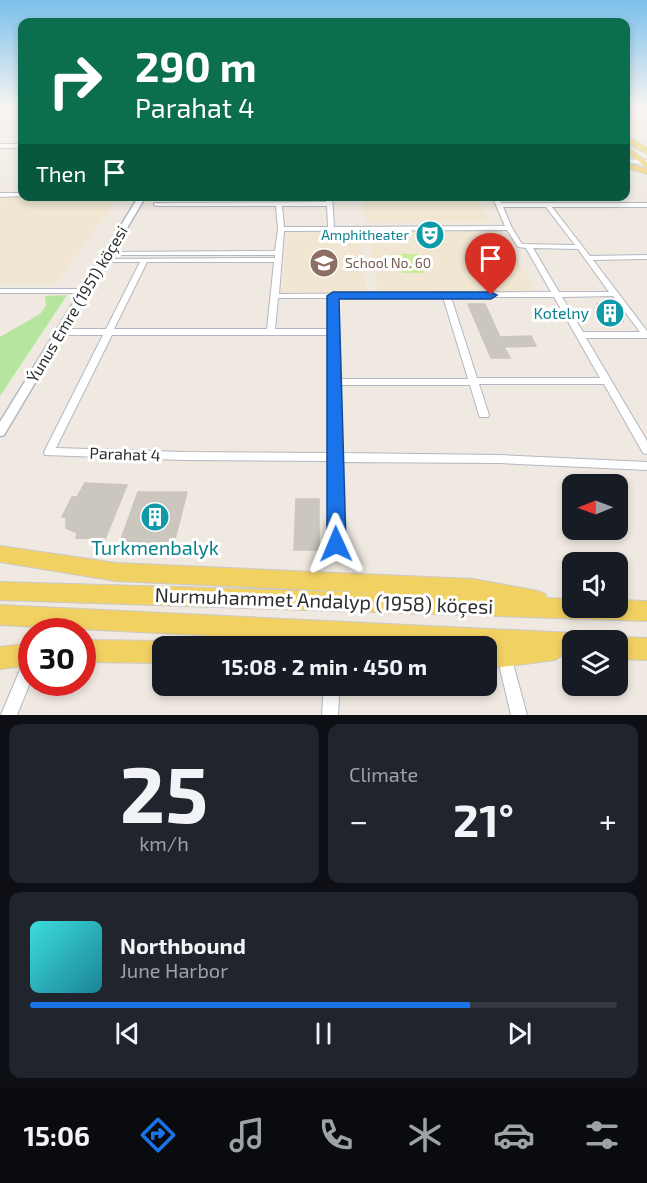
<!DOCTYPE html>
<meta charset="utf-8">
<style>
body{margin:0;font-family:"Exo 2",sans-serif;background:#20242c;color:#f1f3f6;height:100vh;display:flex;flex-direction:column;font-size:22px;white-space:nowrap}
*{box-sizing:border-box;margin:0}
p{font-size:20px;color:#9ea1a6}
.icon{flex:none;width:33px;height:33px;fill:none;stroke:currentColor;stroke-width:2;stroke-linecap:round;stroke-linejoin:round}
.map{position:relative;height:715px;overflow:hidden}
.sheet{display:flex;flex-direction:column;gap:9px;padding:9px;background:#0d0f14;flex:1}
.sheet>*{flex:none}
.banner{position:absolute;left:18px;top:18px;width:612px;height:183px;border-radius:12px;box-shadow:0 3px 9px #0003;background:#0b6e4f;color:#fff;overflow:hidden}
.needle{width:39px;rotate:269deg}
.tools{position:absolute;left:562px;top:474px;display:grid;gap:12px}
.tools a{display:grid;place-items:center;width:66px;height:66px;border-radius:12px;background:#171b24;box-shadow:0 3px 9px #0003;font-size:30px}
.speed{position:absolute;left:18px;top:618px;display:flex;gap:12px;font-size:30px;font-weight:700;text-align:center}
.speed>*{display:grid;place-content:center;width:78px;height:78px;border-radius:50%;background:#171b24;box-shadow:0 3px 9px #0003;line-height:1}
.speed .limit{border:9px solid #d22;background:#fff;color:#111}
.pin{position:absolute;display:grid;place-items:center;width:51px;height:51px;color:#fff;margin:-62px -26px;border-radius:50% 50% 50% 0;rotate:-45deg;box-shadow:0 0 6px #0007}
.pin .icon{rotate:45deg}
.me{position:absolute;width:66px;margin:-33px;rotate:359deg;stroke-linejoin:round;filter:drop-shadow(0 0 4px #0008)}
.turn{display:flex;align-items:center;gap:21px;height:126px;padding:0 18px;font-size:27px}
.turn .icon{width:78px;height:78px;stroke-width:2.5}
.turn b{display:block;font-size:42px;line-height:51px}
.then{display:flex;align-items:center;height:57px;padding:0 18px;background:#0003;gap:12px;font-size:22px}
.big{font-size:45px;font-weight:700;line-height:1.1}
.sheet .card{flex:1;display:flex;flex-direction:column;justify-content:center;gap:9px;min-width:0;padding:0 21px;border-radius:12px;background:#20242c}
.sheet .dial{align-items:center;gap:0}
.dial b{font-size:78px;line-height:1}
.song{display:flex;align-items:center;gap:18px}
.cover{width:72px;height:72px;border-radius:9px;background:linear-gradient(135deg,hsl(180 70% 55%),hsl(190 70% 35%))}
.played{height:6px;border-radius:3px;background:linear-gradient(90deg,#1a73e8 75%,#363941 75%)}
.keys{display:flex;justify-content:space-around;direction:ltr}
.heat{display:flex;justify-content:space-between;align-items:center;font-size:33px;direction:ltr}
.sheet .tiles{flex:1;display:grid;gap:9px;grid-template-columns:1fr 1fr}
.card:last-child{grid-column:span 2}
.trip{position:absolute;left:152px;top:636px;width:345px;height:60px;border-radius:12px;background:#171b24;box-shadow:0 3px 9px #0003;font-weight:700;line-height:60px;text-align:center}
.menu{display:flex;height:96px;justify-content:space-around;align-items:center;background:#090b0e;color:#9ea1a6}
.menu .icon{width:42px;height:42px}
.menu .active{color:#1a73e8}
.menu b{font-size:27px;color:#f1f3f6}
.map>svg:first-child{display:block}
</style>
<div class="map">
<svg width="647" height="715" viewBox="0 0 647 715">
<rect width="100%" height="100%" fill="#efe9e1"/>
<path fill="#f0e6d1" d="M6 197 91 196 119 197 56 284H0V203Z
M363 197H476L490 222 367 223Z
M500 229 536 292H378L368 230Z
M360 232 367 292 281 293 288 233Z"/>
<path fill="#b6e59e" d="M67 295 0 396V337L40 314 46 306 45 296Z"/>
<path fill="#c9ec9a" d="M398 254H419L424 273H402Z"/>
<path fill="#cbc7bf" stroke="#cbc5ba" stroke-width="1.5" d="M468 304H485L500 337 531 336 536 346 504 347 510 358H491Z
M597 304H610L623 321H609Z
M85 483 127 485 105 539 76 538 77 533 66 528V517H62L72 497H77Z
M138 492H187L174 543 120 542Z
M296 499H319V550H294Z"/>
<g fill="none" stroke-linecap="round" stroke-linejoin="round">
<g stroke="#b4b7c1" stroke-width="2">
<path id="minor" d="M626 135 636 141V143H632L626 138Z
M0 193H22L23 196 0 197Z
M326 196H332L334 227 505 226 492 196H498L501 203H647V207H552L590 256 647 255V259L593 260 647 331V338H586L647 441V454L643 453 604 384H479L489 415 488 417H480L479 415 470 385H339L340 453 499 455 647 462V470L499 463 341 462 342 544 341 548 336 549 331 548 330 544 329 461 184 460 45 455 44 452 103 335H60L56 332 60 329H106L140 262H104L100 260 102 259 275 258V255H106L105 254 108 252 275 251 278 229 276 206H156L154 205V203L326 202ZM282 206H327L328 227H284ZM503 207H546L575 245 522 244 512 228ZM507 230 518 247 526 248 551 292 279 294 284 231ZM533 248 578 249 609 292H559ZM147 262H274L267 329H114ZM613 296 640 332H583L562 297ZM443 297 468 379H339L337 298ZM451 297H554L600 378H477ZM278 298H329V329H275ZM112 335H329V453L184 452 56 448Z
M0 289H85L89 291 85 293H0Z
M504 649 509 651 511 656 527 715H511L497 656 499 651Z
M29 657 32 658V678L17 715H1L24 660Z
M331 689 337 691 339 697 338 715H322L323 697 325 691Z"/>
</g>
<g stroke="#b4b7c1" stroke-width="3">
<path id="tertiary" d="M139 196H146L4 435 0 436V422Z"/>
</g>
<g stroke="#b4b7c1" stroke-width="2">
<path id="secondary" d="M0 144H22V148H0Z
M626 159 647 160V164L626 163Z"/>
</g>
<g stroke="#c9c9c9" stroke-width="2">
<path id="primary" d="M626 138 636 141 647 148V154L626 142Z
M626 146 647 162V168L626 151Z
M626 163 647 169V174L626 167Z
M0 546 116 563 473 579 538 591 545 594 547 598 573 599V608H618V600L647 601V621L0 600V582L382 593 116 581 0 562Z
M0 605 573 633 581 636 583 640H573V655L564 654 555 660 486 669V646H412L0 625Z
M618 637 647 638V660L618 659V640H610Z
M82 640 162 641 171 646H162V663L82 662Z
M32 643V665L0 669V647Z"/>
</g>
<use href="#minor" fill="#fff" fill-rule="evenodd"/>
<use href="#tertiary" fill="#fff" fill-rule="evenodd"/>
<use href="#secondary" fill="#fff" fill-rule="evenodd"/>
<use href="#primary" fill="#f2d163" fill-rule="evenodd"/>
</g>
<linearGradient id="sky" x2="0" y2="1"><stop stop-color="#7abfeb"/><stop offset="0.52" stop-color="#f8f5f2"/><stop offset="1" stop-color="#f8f5f2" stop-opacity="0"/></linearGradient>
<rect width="647" height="207" fill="url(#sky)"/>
<path fill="#1a73e8" stroke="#114b97" stroke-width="1.5" d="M333 292H491L497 295 491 299H339L346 544 343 550 336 552 329 550 327 544V296Z"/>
<defs>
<g id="theatre-disc" transform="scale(1.5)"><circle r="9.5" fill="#0f9aa8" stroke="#fff"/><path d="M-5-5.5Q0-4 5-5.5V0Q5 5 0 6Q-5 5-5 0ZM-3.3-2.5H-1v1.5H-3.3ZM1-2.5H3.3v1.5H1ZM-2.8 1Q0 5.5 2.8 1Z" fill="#fff"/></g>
<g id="school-disc" transform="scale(1.5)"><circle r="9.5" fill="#8d6e63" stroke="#fff"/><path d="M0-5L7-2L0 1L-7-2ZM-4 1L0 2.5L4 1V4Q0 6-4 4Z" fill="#fff"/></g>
<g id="building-disc" transform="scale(1.5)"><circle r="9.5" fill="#0f9aa8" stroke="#fff"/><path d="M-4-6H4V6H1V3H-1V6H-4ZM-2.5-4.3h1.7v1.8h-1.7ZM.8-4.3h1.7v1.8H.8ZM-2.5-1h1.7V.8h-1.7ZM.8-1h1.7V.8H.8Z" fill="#fff"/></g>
</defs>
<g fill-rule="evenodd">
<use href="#theatre-disc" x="430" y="235"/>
<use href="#school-disc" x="324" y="263"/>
<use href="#building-disc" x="610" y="313"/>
<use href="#building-disc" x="155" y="517"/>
</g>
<g text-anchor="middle" stroke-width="6" stroke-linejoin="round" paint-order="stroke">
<g font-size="14" fill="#0d838f" stroke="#fff" text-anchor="end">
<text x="409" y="240">Amphitheater</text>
</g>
<g font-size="14" fill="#785e54" stroke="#fff" text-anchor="start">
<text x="345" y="268">School No. 60</text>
</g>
<g font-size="16" fill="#2e2e2e" stroke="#fff">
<text transform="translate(77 304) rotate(-59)" y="6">Ýunus Emre (1951) köçesi</text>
<text transform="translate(125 454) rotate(2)" y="6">Parahat 4</text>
</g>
<g font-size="16" fill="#0d838f" stroke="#fff" text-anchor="end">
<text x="589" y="319">Kotelny</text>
</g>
<g font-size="20" fill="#0d838f" stroke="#fff">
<text x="155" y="555">Turkmenbalyk</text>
</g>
<g font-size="20" fill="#2e2e2e" stroke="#fff">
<text transform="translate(324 601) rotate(2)" y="7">Nurmuhammet Andalyp (1958) köçesi</text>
</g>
</g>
</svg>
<div class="tools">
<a><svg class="needle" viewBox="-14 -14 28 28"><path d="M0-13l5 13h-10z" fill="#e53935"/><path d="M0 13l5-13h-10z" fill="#9ea1a6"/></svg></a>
<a><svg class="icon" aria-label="sound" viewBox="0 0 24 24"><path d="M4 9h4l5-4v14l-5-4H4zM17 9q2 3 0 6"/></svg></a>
<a><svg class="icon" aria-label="layers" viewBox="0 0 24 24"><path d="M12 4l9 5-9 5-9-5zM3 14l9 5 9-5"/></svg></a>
</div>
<div class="speed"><div class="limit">30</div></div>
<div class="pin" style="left:491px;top:295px;background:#d93025"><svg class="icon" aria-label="arrive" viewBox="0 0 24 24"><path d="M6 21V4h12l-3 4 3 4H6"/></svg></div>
<svg class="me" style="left:336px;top:544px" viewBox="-20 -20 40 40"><path d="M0-17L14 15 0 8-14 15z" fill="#1a73e8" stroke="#fff" stroke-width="4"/></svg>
<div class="trip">15:08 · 2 min · 450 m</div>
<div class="banner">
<div class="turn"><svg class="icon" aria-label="right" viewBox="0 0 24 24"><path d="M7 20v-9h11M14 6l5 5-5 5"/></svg><div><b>290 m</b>Parahat 4</div></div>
<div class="then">Then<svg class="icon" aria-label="arrive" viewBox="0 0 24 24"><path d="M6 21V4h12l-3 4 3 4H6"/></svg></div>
</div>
</div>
<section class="sheet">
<div class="tiles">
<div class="card dial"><b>25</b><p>km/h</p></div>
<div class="card"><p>Climate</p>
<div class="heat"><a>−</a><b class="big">21°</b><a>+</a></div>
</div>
<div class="card">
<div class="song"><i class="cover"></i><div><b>Northbound</b><p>June Harbor</p></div></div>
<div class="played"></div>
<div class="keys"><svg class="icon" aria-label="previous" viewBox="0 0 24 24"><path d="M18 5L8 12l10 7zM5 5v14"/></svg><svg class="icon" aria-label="pause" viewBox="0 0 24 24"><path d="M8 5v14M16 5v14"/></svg><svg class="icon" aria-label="next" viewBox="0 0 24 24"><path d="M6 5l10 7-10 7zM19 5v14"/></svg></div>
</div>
</div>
</section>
<nav class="menu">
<b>15:06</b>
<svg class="icon active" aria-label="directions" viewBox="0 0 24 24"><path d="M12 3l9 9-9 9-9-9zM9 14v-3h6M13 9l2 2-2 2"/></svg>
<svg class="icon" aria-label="music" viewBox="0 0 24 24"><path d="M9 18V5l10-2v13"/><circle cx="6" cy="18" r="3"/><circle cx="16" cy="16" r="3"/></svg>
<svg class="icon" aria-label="phone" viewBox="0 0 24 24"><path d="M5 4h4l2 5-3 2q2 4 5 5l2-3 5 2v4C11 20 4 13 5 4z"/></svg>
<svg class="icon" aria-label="climate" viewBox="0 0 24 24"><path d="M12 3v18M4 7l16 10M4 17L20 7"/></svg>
<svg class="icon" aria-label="car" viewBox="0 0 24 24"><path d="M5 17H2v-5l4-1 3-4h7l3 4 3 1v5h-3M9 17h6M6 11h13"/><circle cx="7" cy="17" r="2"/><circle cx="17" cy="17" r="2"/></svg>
<svg class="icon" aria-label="filters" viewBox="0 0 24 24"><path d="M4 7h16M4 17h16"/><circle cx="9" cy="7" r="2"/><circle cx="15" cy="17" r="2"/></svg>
</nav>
